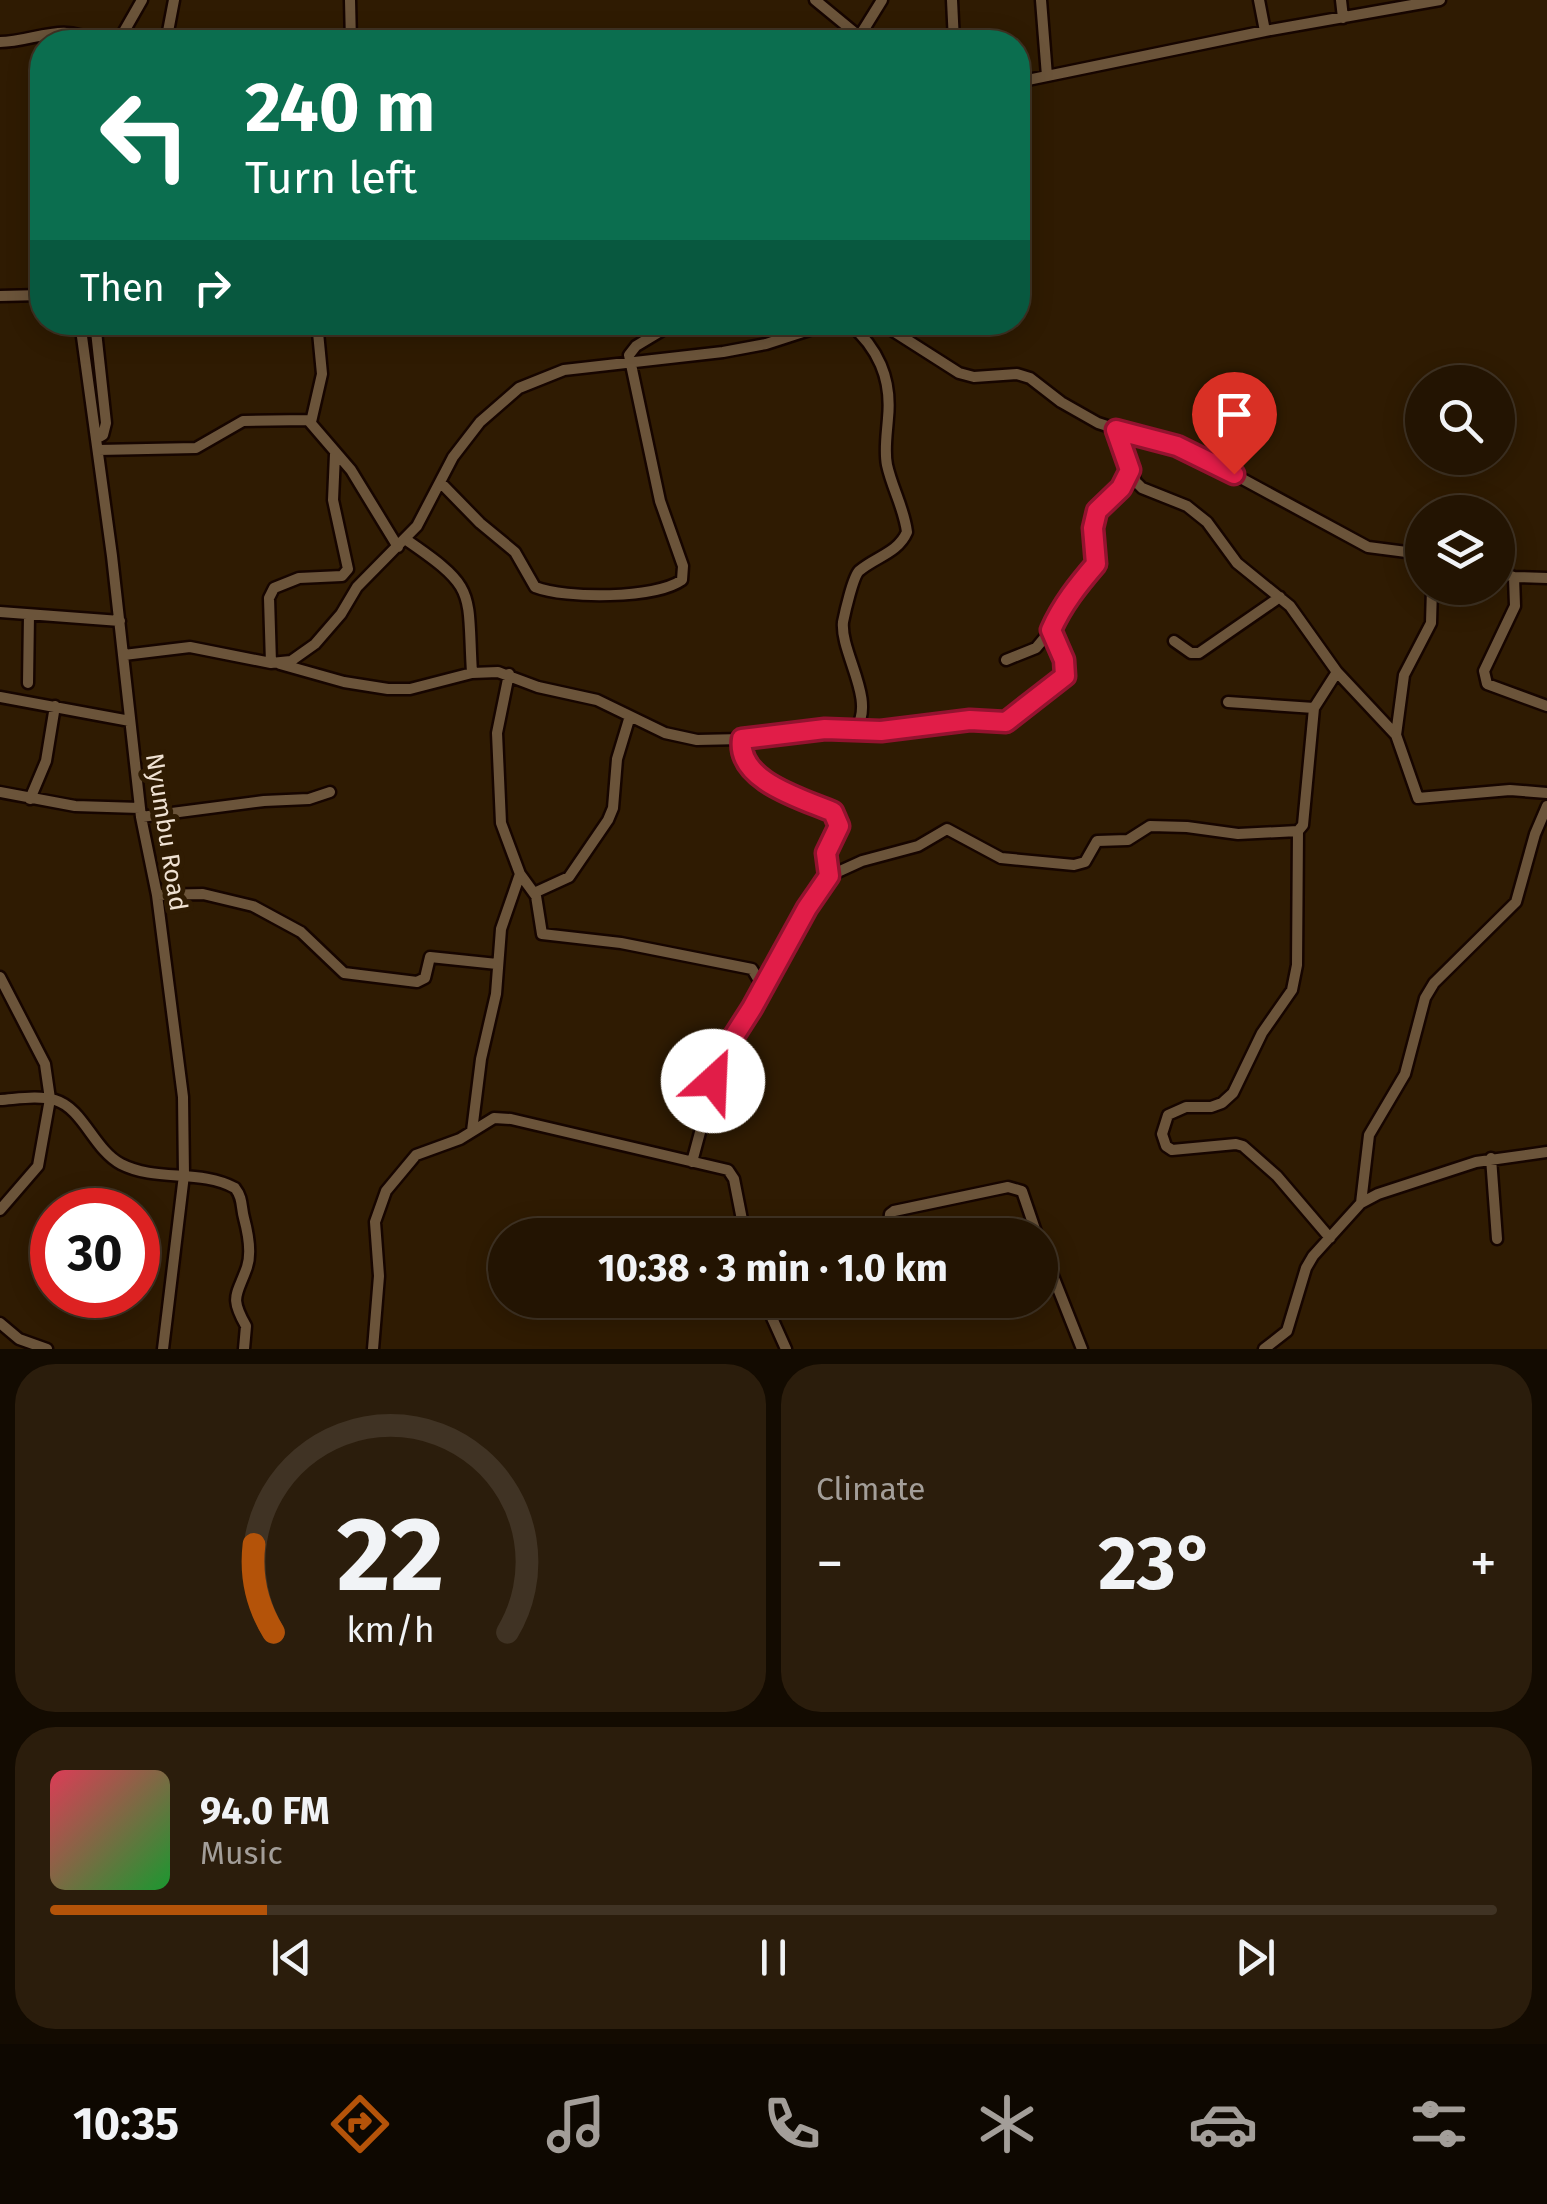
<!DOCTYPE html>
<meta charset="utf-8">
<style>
body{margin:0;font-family:"Fira Sans",sans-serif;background:#2b1d0c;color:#f1f3f6;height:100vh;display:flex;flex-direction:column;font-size:38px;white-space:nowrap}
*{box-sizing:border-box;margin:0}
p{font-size:32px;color:#a39e99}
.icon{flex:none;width:55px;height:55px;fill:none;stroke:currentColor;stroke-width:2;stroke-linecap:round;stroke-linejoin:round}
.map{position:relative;height:1349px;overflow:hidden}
.sheet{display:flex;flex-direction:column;gap:15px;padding:15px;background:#130b01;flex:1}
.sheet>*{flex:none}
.hud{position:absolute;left:30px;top:30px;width:1000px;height:305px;border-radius:40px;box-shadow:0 5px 25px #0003,0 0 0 2px #403324;background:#0b6e4f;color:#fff;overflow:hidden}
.controls{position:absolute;left:1405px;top:365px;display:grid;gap:20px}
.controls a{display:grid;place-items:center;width:110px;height:110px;border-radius:50%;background:#231402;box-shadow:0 5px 25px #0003,0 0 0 2px #403324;font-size:50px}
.speed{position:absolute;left:30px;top:1188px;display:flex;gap:20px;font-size:50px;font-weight:700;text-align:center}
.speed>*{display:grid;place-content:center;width:130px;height:130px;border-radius:50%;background:#231402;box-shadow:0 5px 25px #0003,0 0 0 2px #403324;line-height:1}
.speed .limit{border:15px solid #d22;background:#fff;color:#111}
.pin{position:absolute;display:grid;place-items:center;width:85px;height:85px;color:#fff;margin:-102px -42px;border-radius:50% 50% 50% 0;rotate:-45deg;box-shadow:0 0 10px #0007}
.pin .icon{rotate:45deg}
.me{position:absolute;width:110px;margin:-55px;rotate:25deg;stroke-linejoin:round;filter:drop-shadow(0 0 8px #0008)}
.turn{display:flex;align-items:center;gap:35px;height:210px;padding:0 50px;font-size:45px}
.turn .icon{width:130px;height:130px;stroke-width:2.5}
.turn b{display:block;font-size:70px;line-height:85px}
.then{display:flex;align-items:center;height:95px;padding:0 50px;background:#0003;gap:20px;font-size:38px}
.big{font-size:75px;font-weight:700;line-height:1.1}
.sheet .widget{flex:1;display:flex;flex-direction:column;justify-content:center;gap:15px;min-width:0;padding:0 35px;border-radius:40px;background:#2b1d0c}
.sheet .dial{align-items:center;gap:0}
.dial svg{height:260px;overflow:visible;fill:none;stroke:#403324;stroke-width:7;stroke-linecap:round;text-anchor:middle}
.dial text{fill:#f1f3f6;stroke:none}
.song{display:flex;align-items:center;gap:30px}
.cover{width:120px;height:120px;border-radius:15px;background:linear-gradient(135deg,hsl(350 70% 55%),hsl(130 70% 35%))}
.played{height:10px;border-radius:5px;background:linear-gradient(90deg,#b45309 15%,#403324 15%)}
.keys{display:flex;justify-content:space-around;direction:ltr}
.heat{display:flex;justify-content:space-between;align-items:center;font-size:55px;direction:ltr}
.sheet .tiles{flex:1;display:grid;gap:15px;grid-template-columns:1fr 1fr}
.widget:last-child{grid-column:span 2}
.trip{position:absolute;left:488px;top:1218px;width:570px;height:100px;border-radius:50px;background:#231402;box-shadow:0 5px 25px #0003,0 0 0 2px #403324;font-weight:700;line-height:100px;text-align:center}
.tabs{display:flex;height:160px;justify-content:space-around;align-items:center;background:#0e0801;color:#a39e99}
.tabs .icon{width:70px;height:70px}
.tabs .on{color:#b45309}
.tabs b{font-size:45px;color:#f1f3f6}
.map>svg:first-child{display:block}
</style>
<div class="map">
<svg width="1547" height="1349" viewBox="0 0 1547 1349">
<rect width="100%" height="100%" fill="#2f1b02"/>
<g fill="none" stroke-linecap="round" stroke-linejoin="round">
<g stroke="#160500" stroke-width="15">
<path id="minor" d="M350 0 351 42
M815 0 860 37
M952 0 954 42
M1041 0 1047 76
M1259 0 1265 31
M1341 0 1343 18
M0 42C33 42 64 21 94 42
M118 42 142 0
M166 42 174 0
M856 42 882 0
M1018 82 1265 31 1440 0
M0 296 42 295
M80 322 112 556 141 817 157 895 183 1097 184 1175 163 1349
M95 322 106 423 103 435 96 439
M848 322C878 348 892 378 888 418 887 433 884 450 887 465 892 488 904 508 907 532 898 553 875 557 859 571 853 577 845 612 843 622 840 652 876 700 856 728
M879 322 959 373 974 377 1017 374 1030 378 1061 402 1098 423 1202 457 1368 547 1422 554
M311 422 322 374 317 322
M1117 430 1136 482 1142 488 1187 506 1207 522 1237 563 1290 606 1337 672 1396 735 1418 798 1510 790 1547 793
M98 450 196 448 243 421 308 420 351 470 398 547
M440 482 480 523 515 552 535 587C566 599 655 599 682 580L683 566 660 501 629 355 636 346 676 322
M405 539C478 589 467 589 472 673
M1498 572 1514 577 1547 578
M1514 577 1515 606 1484 671 1487 684 1547 706
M0 612 120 621
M1174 641 1191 653H1199L1280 597
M124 655 190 647 271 663 291 661 315 644 341 614 357 587 417 526 453 457 480 422 519 388 564 370 723 352 766 344 834 322
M1006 660 1036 648 1051 630 1062 605 1073 596 1096 564C1094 544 1088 518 1104 501 1115 490 1125 486 1130 471
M271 663 269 598 274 588 299 578 342 576 348 569 333 500 335 454
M280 664 344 682 388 689H410L472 673 498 672 538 687 597 700 665 733 697 740 742 739 825 729 897 730 970 720H1011L1065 676V660L1051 630
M509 674 497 733 501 823 520 874 536 896 542 934 621 943 752 969 761 984 759 996 720 1058 692 1162
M28 683 29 615
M0 697 130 721
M1228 702 1314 708
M1396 735 1404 675 1431 623 1432 588
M742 739C736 781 803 798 833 812 845 828 831 835 827 851 825 859 828 868 829 876L807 908 762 990
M0 792 75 806 140 808
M30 799 46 761 55 706
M141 817 264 801 309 799 330 792
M1298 831 1297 965 1292 990 1262 1033 1233 1093 1222 1103 1211 1107H1186L1168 1115 1162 1134 1166 1146 1172 1150 1236 1144 1243 1146 1277 1176 1330 1238
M829 876 862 861 918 846 947 829 1001 858 1074 865 1085 862 1097 841 1128 840 1150 826 1187 827 1238 834 1298 831 1303 825 1314 708 1337 672
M534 893 569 877 608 820 613 808 617 759 630 716
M157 895 203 894 253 906 301 932 344 973 417 982 425 978 430 957 497 964
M0 977 45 1064 50 1099 38 1166 0 1210
M0 1100C17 1099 38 1095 55 1100 83 1108 94 1150 121 1164 156 1182 200 1169 235 1188 243 1198 241 1207 244 1218 248 1233 252 1252 247 1267 237 1296 229 1296 246 1326L244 1349
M472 1131 481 1059 496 994 501 929 520 874
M1491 1158 1497 1239
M1361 1203 1369 1135 1405 1074 1425 998 1434 983 1516 902 1535 834 1547 806
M888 1235 890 1214 894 1211 1008 1187 1022 1191 1037 1235
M1040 1243 1082 1349
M764 1300 786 1349
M0 1323 19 1339 47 1349
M373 1349 379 1276 375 1222 386 1191 416 1155 460 1139 494 1118 511 1119 728 1170 734 1179 745 1235
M1264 1349 1287 1331 1306 1268 1313 1256 1361 1203 1378 1194 1476 1162 1547 1152"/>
</g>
<use href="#minor" stroke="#6b543a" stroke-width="10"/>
</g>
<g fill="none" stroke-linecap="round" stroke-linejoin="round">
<g stroke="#92132f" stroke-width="25">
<path id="route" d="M713 1081 720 1058 752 1008 807 908 829 876 826 853 839 826 833 812C803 799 736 781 742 739L825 729 881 731 970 720 1006 722 1065 676 1064 660 1051 630C1062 605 1078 585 1096 564L1093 528 1097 511 1121 488 1130 470 1116 430 1177 446 1234 474"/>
</g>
<use href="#route" stroke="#e11d48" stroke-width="18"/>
</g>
<g text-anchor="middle" stroke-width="10" stroke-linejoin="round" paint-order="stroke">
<g font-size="25" fill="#efe1d2" stroke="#2f1b02">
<text transform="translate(167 832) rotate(81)" y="9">Nyumbu Road</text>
</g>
</g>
</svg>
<div class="controls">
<a><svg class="icon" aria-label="search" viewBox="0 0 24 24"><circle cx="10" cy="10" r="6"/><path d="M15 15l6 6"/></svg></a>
<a><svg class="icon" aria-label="layers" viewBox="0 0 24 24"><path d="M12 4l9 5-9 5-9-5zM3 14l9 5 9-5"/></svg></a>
</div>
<div class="speed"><div class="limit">30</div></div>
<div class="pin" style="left:1234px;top:474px;background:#d93025"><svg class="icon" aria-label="arrive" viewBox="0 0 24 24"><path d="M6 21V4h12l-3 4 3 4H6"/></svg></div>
<svg class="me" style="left:713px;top:1081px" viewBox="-20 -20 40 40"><circle r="19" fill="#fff"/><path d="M0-13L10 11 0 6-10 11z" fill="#e11d48"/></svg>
<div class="trip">10:38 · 3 min · 1.0 km</div>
<div class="hud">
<div class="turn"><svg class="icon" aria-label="left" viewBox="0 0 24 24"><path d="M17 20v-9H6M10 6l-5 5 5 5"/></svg><div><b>240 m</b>Turn left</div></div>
<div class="then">Then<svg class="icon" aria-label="right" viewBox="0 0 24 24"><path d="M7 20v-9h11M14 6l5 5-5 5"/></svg></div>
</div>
</div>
<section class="sheet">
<div class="tiles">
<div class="widget dial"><svg viewBox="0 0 100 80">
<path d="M14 69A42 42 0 1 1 86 69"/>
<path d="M14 69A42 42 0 0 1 8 42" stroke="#b45309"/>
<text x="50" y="56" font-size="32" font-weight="700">22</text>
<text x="50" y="72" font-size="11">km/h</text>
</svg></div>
<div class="widget"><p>Climate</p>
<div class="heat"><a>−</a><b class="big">23°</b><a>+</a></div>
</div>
<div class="widget">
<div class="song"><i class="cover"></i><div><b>94.0 FM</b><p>Music</p></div></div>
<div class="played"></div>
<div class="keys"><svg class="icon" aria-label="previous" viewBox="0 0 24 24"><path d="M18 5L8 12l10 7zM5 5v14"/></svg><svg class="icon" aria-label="pause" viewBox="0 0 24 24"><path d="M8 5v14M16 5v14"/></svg><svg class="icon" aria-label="next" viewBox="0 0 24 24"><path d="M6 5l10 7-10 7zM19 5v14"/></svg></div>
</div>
</div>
</section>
<nav class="tabs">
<b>10:35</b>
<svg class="icon on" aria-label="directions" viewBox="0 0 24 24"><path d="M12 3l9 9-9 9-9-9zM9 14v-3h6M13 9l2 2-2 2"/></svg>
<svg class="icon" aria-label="music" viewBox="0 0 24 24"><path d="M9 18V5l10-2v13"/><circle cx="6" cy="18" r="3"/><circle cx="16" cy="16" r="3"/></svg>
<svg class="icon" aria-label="phone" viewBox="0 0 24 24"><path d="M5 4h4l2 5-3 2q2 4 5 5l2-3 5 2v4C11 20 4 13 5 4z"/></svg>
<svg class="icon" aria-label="climate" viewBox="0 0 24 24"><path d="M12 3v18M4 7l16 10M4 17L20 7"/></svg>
<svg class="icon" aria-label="car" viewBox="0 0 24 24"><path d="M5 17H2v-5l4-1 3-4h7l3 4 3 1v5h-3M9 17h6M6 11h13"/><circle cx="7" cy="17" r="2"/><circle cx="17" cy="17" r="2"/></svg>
<svg class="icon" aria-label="filters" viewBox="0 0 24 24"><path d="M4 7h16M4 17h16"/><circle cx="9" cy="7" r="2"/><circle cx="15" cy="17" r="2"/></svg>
</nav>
